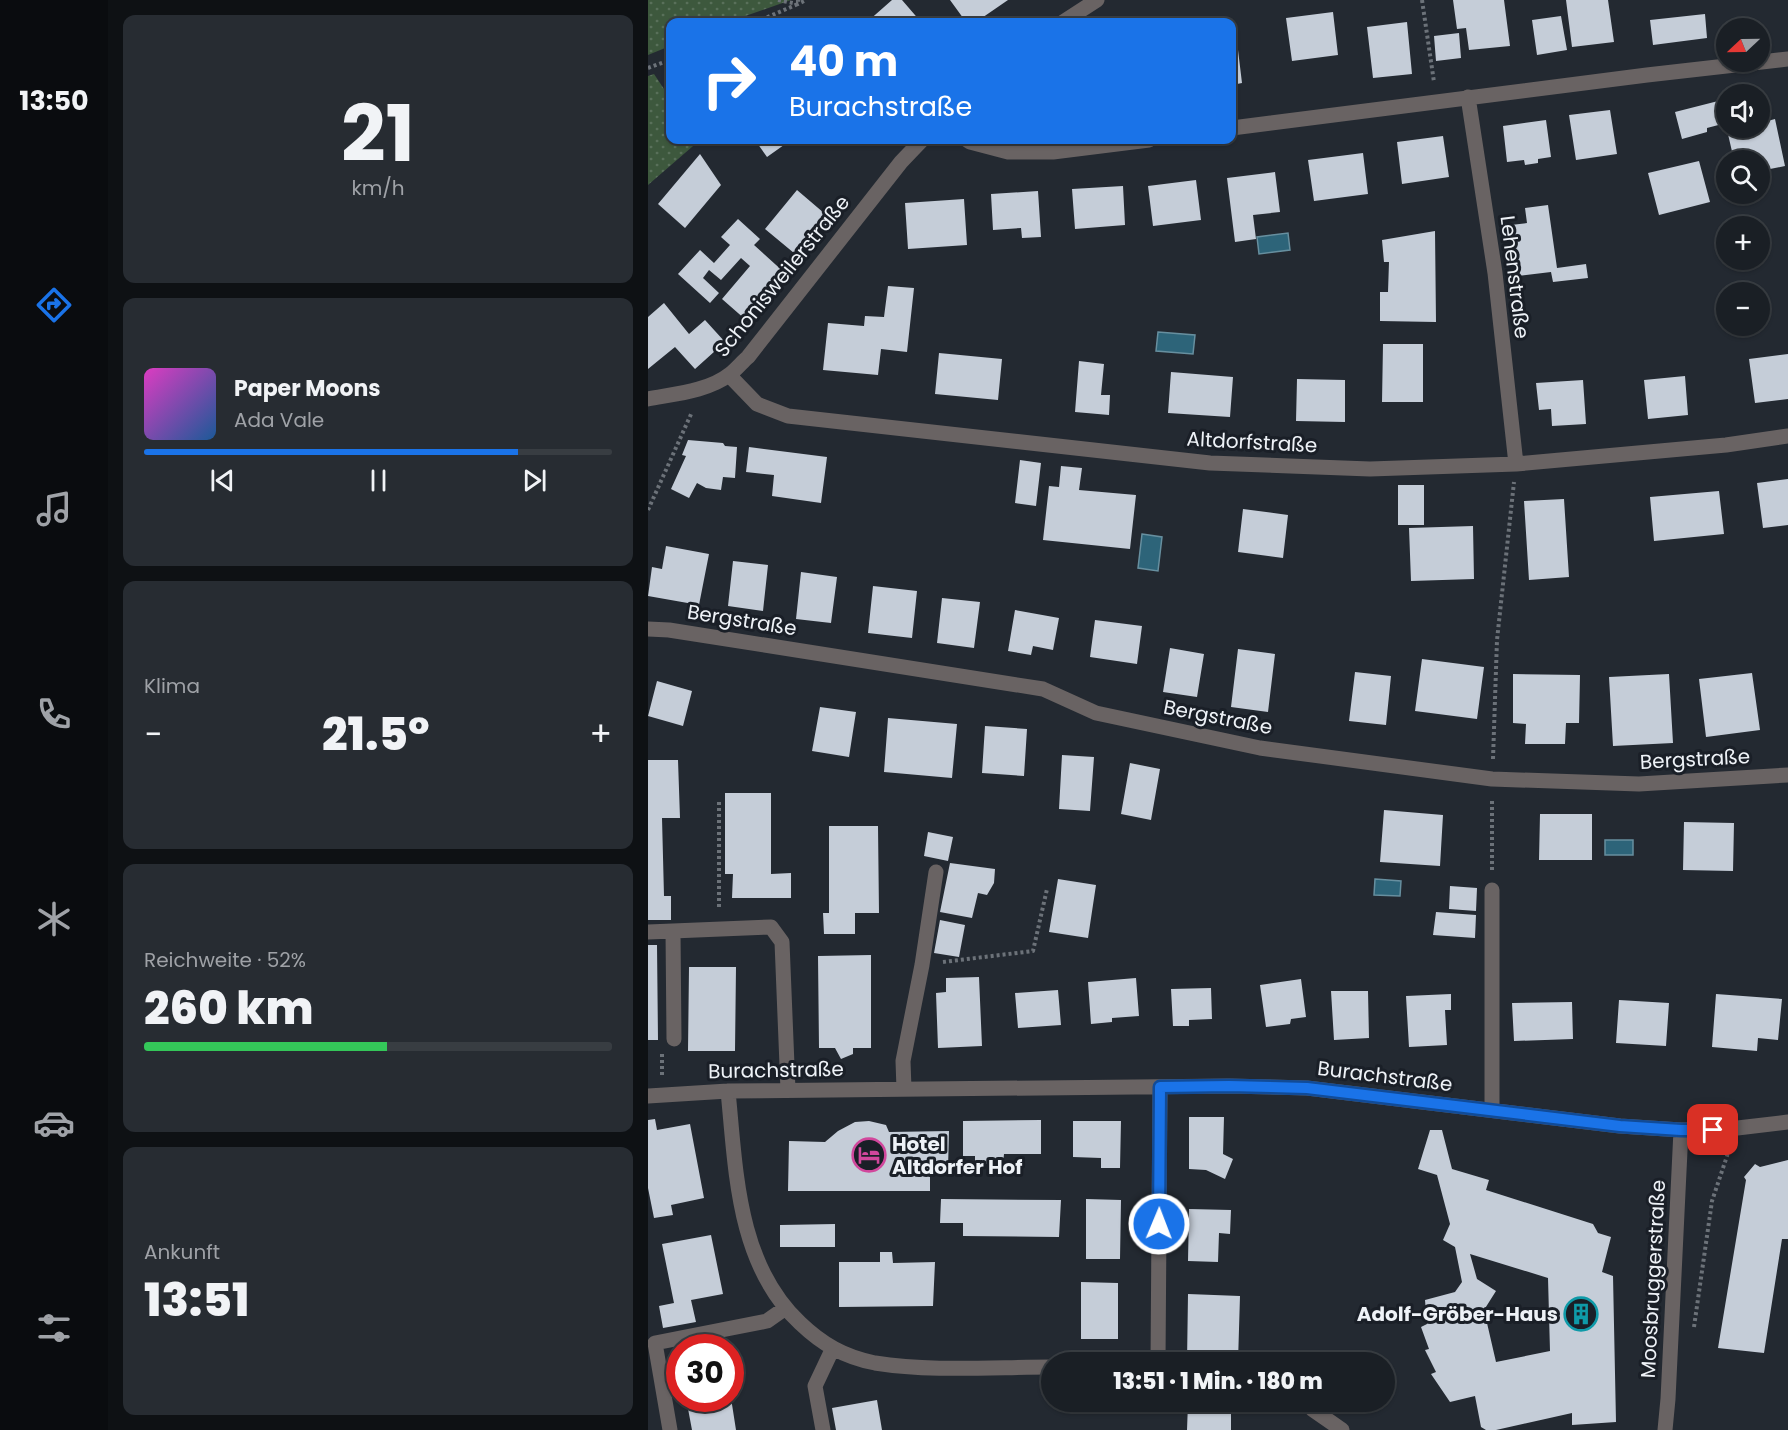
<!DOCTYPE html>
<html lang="de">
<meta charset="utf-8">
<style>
body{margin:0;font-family:Poppins,sans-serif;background:#272c32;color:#f1f3f6;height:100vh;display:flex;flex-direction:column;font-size:22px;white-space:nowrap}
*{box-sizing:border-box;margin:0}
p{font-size:20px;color:#9fa2a7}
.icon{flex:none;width:33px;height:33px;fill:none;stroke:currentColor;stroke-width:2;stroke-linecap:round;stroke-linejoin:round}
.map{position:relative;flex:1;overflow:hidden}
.side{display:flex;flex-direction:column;gap:15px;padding:15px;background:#0e1114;width:540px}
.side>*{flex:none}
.guide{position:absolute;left:18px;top:18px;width:570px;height:126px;border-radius:12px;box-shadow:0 2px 4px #0004,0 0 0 2px #383d42;background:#1a73e8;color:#fff;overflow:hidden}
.needle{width:39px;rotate:248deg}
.controls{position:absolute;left:1068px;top:18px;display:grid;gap:12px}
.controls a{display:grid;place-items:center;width:54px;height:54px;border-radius:50%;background:#1a1f25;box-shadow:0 2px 4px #0004,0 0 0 2px #383d42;font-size:30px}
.speed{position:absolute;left:18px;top:1334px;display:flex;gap:12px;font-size:30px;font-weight:700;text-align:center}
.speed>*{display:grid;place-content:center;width:78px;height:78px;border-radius:50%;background:#1a1f25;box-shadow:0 2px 4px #0004,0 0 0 2px #383d42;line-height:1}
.speed .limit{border:9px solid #d22;background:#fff;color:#111}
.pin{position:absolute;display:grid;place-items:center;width:51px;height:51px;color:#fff;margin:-26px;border-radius:12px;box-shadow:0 3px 9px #0006}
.me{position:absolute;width:66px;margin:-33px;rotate:1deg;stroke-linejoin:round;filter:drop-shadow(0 0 4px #0008)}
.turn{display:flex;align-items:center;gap:21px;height:126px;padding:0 24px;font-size:27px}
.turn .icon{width:78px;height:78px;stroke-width:2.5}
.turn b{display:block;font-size:42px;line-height:51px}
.big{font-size:45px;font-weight:800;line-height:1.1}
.side .tile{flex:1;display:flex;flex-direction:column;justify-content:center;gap:9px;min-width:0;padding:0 21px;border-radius:12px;background:#272c32}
.side .dial{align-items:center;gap:0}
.dial b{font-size:78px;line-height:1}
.song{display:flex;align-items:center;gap:18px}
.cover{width:72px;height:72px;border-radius:9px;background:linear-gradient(135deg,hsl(310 70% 55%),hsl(210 70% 35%))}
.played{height:6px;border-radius:3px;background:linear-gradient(90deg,#1a73e8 80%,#383d42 80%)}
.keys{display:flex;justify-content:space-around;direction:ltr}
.heat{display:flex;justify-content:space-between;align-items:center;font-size:33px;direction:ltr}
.charge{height:9px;border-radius:4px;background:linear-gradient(90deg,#34c759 52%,#383d42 0)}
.trip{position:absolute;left:393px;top:1352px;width:354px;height:60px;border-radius:30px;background:#1a1f25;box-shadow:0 2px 4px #0004,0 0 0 2px #383d42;font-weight:800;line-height:60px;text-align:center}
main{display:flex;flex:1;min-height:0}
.tab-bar{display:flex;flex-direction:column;width:108px;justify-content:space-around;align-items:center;background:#0a0c0f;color:#9fa2a7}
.tab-bar .icon{width:42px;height:42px}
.tab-bar .active{color:#1a73e8}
.tab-bar b{font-size:27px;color:#f1f3f6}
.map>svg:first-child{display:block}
</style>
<main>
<nav class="tab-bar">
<b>13:50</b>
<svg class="icon active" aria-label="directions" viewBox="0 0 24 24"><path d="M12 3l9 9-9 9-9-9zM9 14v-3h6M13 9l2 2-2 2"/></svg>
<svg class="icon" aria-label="music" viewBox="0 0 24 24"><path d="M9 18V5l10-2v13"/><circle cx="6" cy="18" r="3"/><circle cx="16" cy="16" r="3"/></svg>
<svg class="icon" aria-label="phone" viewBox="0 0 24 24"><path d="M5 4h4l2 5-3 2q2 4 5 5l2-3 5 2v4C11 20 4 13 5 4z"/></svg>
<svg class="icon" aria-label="climate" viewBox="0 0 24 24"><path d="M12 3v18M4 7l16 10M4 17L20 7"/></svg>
<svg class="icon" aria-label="car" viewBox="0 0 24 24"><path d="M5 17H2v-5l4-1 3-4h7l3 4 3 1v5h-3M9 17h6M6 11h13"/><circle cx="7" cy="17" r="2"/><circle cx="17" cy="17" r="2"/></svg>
<svg class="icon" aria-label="filters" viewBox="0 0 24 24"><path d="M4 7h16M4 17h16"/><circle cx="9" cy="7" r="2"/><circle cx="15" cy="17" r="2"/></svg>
</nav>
<section class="side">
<div class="tile dial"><b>21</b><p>km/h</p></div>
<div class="tile">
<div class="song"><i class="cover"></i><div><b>Paper Moons</b><p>Ada Vale</p></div></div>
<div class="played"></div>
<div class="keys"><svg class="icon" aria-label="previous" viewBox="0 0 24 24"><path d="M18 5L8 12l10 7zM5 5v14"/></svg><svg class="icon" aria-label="pause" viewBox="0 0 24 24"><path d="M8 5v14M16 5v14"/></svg><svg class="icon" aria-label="next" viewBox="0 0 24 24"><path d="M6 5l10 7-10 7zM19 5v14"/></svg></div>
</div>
<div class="tile"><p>Klima</p>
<div class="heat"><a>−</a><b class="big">21.5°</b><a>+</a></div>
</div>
<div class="tile"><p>Reichweite · 52%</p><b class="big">260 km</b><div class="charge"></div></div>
<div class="tile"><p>Ankunft</p><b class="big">13:51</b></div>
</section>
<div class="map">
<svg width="1140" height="1430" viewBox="0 0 1140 1430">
<defs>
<pattern id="grass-dots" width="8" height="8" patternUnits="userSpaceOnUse" patternTransform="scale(1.5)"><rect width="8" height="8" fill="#3d583d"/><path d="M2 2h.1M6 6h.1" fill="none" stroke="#59705a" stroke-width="1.8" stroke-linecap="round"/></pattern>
</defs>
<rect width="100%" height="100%" fill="#232931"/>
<path fill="url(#grass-dots)" d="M0 0H143L80 22H22V46L0 55Z
M6 74 22 98V140H52L0 185V76Z"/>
<path fill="#2d6479" stroke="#678f9f" stroke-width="1.5" d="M640 233 642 250 611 254 609 237Z
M510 332 547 335 545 354 508 351Z
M494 534 514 537 510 571 490 568Z
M957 840H985V855H957Z
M727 879 753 881 752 896 726 895Z"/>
<path fill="#c5cdd8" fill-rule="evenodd" d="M244 0H254L273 22H219Z
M302 0H360L328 22H318Z
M805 0H856L862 46 821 50 818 28 809 29Z
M918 0H960L966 42 924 47Z
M685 12 690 55 644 61 638 18Z
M1057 14 1059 38 1005 45 1002 20Z
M913 16 919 50 889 55 884 20Z
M759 22 764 74 725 78 719 27Z
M811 33 813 58 788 61 786 36Z
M590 50 594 83 584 85V51Z
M1078 99V123L1059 128V132L1034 139 1027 112Z
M962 110 969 154 928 160 921 115Z
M1127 119 1137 166 1112 171V160H1086L1079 130 1090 128H1112V123Z
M898 120 903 157 890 159V163L877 165 876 160 859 162 855 126Z
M795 136 801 177 754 184 749 142Z
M107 140H143L119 157Z
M715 153 720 194 666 201 660 160Z
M52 154 73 185 37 228 10 204Z
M1051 161 1062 202 1011 215 1000 173Z
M627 172 632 212 605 215 608 239 587 242 579 178Z
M548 180 553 220 505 226 500 186Z
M475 186 477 225 427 229 424 189Z
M149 190 183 219 152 258 117 229Z
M390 191 393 237 374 238 373 228 345 230 343 194Z
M316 199 319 245 260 249 257 203Z
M900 205 909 268 938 264 940 278 905 282 903 272 870 276 863 225 879 223 877 208Z
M90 219 112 239 106 245 138 274 98 320 74 299 102 266 93 258 73 280 61 270 55 278 71 293 62 303 30 274 52 250 66 263 82 245 73 237Z
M787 231 788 322 732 321V292H740L741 262H736L734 240Z
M240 286 266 288 259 352 233 349 230 375 175 370 180 323 216 326 217 316 236 317Z
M16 303 41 334 57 320 77 342 47 369 27 347 0 369V317Z
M735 344H775V402H734Z
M291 353 354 359 350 400 287 394Z
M1140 354V399L1107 403 1101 359Z
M431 361 456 364 453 395H462L461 415 427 412Z
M523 372 585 377 582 417 520 413Z
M1037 376 1040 415 1000 419 996 380Z
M649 379 697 380V422L648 421Z
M935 380 938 424 904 426 903 409 891 410 888 383Z
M40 440 75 443 77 446 89 447 87 478 75 477 73 490 58 488 49 483 41 498 23 489 38 456 34 455Z
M101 447 179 457 173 503 124 496 126 475 98 472Z
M372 460 393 463 388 506 367 503Z
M413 466 434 468 431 490 488 495 482 549 395 540 401 486 411 487Z
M1140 479V525L1115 528 1109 483Z
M750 485H776V525H750Z
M1071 491 1076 534 1006 541 1002 497Z
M916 499 921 577 881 580 876 501Z
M595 509 640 515 635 558 590 552Z
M825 526 826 579 763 581 761 528Z
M18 546 61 554 51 605 0 596 4 567 14 569Z
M85 561 120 565 115 611 80 606Z
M153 572 189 577 183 623 148 619Z
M225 586 269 591 264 638 220 633Z
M294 598 332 602 326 648 289 643Z
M367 610 411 618 405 650 385 646 383 655 360 651Z
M447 620 494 626 489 664 442 657Z
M522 648 556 654 549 697 515 692Z
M590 649 627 654 620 712 583 707Z
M774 659 836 667 829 719 767 711Z
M707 672 743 676 738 725 701 721Z
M1104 673 1112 730 1058 737 1051 679Z
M865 674 932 675 931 723H918L917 744H877L878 724 865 723Z
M1021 674 1025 743 965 746 961 677Z
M9 681 44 691 35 726 0 716Z
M172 707 208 712 201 757 164 751Z
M240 718 309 724 304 778 236 772Z
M337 726 379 729 376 776 334 773Z
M414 755 446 757 442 811 411 809Z
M0 760H30L32 818H14L16 896H23V920H0Z
M482 763 512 769 503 820 473 814Z
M77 793H123V874L143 873V898H84L85 874H77Z
M736 810 795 815 792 866 732 862Z
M892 814H944V860H891Z
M1036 822 1086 823 1085 871 1035 870Z
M181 826H230L231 913H207V934H176L175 913H181Z
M280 832 305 837 300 861 276 856Z
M302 863 347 869 346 883 339 895 330 893 324 918 292 912Z
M410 879 448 885 440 938 401 932Z
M802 886 829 888 828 911 801 909Z
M788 912 828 915 827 938 785 935Z
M292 920 317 925 311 957 286 953Z
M0 945H9L10 1040H0Z
M223 955V1048H205V1054L193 1059 187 1048H171L170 956Z
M41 967H88L87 1051H40Z
M331 977 334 1046 290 1048 288 993 298 992V978Z
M488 978 491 1016 464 1018V1022L443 1024 440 982Z
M653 979 658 1017 643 1019 642 1024 618 1027 612 985Z
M563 988 564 1019 541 1020V1026H525L523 989Z
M410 990 413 1025 370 1028 367 993Z
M683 991H720L721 1038 686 1040Z
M803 994V1010H797L799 1045 761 1047 758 996Z
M1068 994 1134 999 1130 1040 1110 1038 1109 1051 1064 1047Z
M971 1000 1021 1003 1018 1046 968 1043Z
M924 1002 925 1039 866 1041 864 1003Z
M541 1117H576L575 1154 585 1159 577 1179 558 1170 541 1169Z
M7 1119 9 1130 42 1124 56 1198 23 1205 25 1215 6 1218 0 1188V1120Z
M393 1120V1154H356L355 1164H327V1156H315V1121Z
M221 1121 238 1125 241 1132 301 1131 300 1169H282V1191H140L141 1141 177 1142 190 1131 207 1122Z
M425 1121H473L472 1168H453V1158L425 1157Z
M782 1130H794L804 1169 841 1180 838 1190 945 1224 950 1233 963 1237 954 1272 965 1276 968 1422 924 1425V1413L848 1430H838L833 1427 827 1396 802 1402 783 1374 788 1372 777 1350 781 1349 773 1327 779 1324 777 1300 807 1292 814 1282 807 1247 795 1240 802 1224 789 1175 770 1169ZM822 1254 900 1278 902 1351 848 1362 836 1310 848 1291 829 1279Z
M1140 1160V1239H1134L1116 1353 1070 1348 1098 1180 1096 1177 1107 1164 1112 1167Z
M293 1199 413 1200 411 1237 315 1236V1223H292Z
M438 1199 473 1200 472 1259H438Z
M541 1209 583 1210 582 1234 571 1233 570 1262 540 1261Z
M187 1224V1247H132V1225Z
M63 1235 75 1294 43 1300 48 1322 15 1328 11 1306 26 1303 14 1244Z
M232 1252H244L245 1263 287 1262 285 1306 191 1307V1262H232Z
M433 1282 470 1283V1339H433Z
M540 1294 592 1296 590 1362H539Z
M38 1398H83L88 1430H44Z
M229 1400 234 1430H188L184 1408Z
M540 1403 583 1405V1430H539Z"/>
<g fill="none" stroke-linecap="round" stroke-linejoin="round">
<path stroke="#6c7279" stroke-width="4" stroke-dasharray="3 3" stroke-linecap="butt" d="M130 0 150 4 158 0
M774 0 786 82
M108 22 150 4V0
M0 68 22 60
M0 510 44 412
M845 759 849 640 866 482
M71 802V910
M844 870V799
M295 962 385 951 399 889
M14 1054V1076
M1046 1327 1064 1201 1079 1156 1080 1150"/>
<path stroke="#696363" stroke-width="15" d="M415 22 449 0
M820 97 847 273 868 464
M584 128 999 75 1140 59
M319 140 322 142 360 152H405L501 140
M81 375 109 404 140 416 562 463 722 469 868 464 1078 445 1140 436
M0 399C26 394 61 391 82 374 89 369 94 362 100 357L253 162 274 140
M0 629 21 630 395 689 448 713 612 748 844 779 991 784 1140 775
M844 890V1109
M25 931 26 1039
M0 932 123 927 134 942 140 1090
M256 1089 255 1061 274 965 288 872
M80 1091C88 1171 89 1264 152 1323 174 1344 196 1357 227 1363 284 1372 345 1367 404 1367
M0 1096 80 1091 581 1086 659 1088 972 1126 1033 1130 1081 1129 1140 1122
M510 1362 512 1087
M664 1409 694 1430
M22 1430 7 1343 119 1321 136 1309
M175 1430 167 1386 184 1350
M1017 1430 1020 1399 1033 1130"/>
</g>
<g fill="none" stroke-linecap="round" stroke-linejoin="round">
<g stroke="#114b97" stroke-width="15">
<path id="route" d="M511 1224 512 1087 581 1086 659 1088 972 1126 1033 1130H1065"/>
</g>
<use href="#route" stroke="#1a73e8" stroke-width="10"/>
</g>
<defs>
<g id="hotel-ring" transform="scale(1.725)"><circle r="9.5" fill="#1a1f27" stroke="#d1479c" stroke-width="1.5"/><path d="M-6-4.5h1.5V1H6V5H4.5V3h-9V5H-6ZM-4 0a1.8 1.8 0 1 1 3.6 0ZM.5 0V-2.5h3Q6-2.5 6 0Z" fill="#d1479c"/></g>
<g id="building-ring" transform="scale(1.725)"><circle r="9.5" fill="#1a1f27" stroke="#0f9aa8" stroke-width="1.5"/><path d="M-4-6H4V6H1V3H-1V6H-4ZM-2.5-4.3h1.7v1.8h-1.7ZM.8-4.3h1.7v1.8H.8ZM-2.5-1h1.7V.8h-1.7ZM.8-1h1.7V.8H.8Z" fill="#0f9aa8"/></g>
</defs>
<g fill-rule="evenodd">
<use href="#hotel-ring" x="221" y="1155"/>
<use href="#building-ring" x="933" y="1314"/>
</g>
<g text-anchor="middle" stroke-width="6" stroke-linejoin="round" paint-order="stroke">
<g font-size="20" fill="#eef2f7" stroke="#1a1f27">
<text transform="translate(134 276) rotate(-51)" y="7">Schonisweilerstraße</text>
<text transform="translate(867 277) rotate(83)" y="7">Lehenstraße</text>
<text transform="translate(604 442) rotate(3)" y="7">Altdorfstraße</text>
<text transform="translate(94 620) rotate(9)" y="7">Bergstraße</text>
<text transform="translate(570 717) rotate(11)" y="7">Bergstraße</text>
<text transform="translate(1047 759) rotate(-3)" y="7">Bergstraße</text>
<text transform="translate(128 1070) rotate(-1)" y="7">Burachstraße</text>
<text transform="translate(737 1076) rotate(7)" y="7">Burachstraße</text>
<text transform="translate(1005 1279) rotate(-87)" y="7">Moosbruggerstraße</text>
</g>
<g font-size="20" font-weight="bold" fill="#eef2f7" stroke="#1a1f27" text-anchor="start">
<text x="244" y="1151">Hotel<tspan x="244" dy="23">Altdorfer Hof</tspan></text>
<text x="910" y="1321" text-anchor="end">Adolf-Gröber-Haus</text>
</g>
</g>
</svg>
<div class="controls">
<a><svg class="needle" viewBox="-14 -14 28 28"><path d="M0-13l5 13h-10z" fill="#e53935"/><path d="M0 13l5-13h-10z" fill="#9fa2a7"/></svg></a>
<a><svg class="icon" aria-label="sound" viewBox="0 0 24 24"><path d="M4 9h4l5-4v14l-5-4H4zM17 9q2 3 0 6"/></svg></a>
<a><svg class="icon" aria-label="search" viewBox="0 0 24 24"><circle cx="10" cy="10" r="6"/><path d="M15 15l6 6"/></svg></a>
<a>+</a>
<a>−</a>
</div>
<div class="speed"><div class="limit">30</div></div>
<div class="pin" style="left:1065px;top:1130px;background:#d93025"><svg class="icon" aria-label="arrive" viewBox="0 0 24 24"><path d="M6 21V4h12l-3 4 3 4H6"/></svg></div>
<svg class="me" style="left:511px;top:1224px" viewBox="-20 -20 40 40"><circle r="17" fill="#1a73e8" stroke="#fff" stroke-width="3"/><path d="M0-11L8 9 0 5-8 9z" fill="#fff"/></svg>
<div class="trip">13:51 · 1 Min. · 180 m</div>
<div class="guide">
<div class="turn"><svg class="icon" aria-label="right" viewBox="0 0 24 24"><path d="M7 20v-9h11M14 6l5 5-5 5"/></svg><div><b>40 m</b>Burachstraße</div></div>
</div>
</div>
</main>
